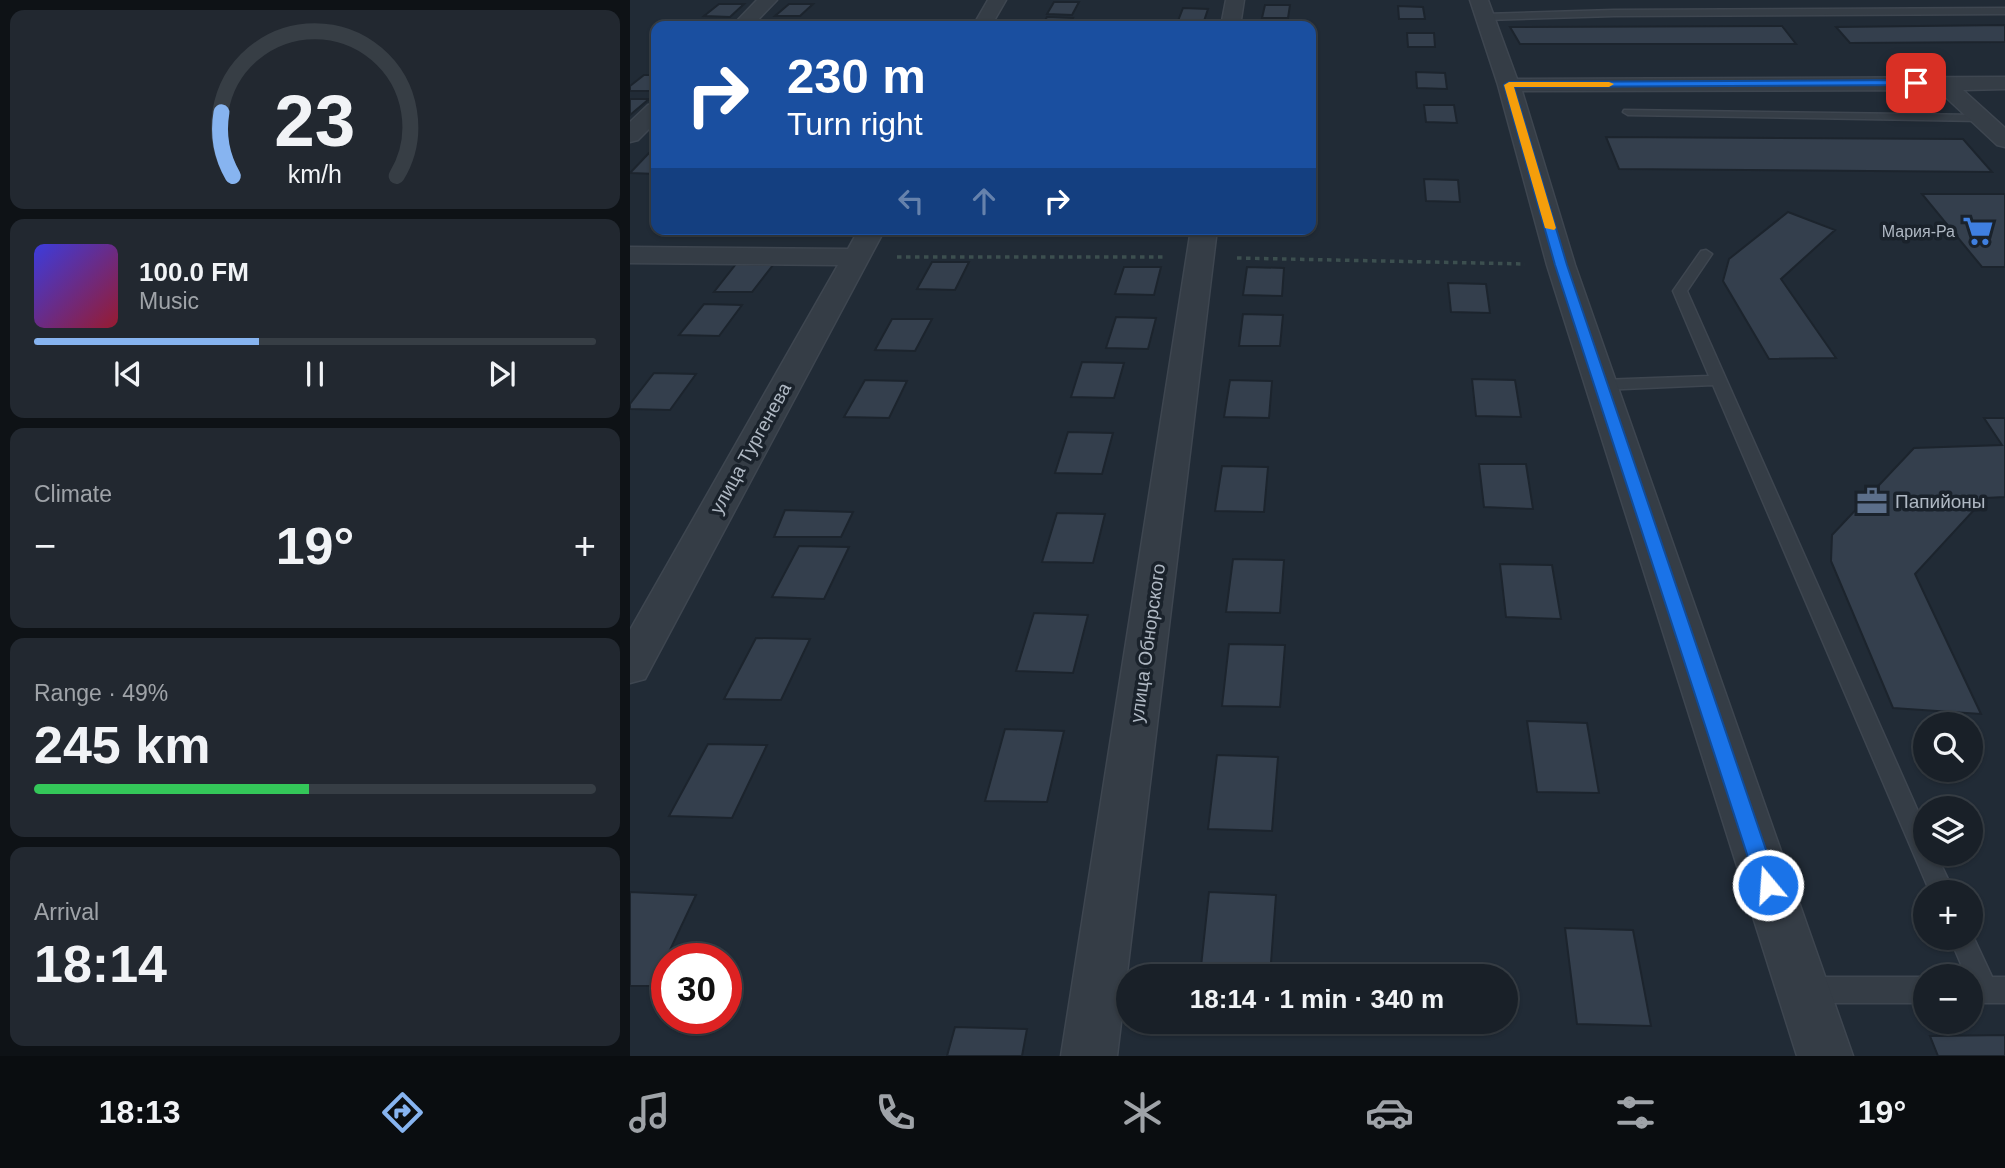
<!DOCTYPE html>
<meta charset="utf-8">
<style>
body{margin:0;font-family:Helvetica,sans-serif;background:#222830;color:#f1f3f6;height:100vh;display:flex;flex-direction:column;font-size:26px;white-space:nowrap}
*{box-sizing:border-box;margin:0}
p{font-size:23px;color:#9fa3a8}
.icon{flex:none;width:38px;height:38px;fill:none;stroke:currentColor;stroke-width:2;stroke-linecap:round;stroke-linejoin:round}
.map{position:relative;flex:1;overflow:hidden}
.drawer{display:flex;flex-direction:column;gap:10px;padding:10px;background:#0e1216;width:630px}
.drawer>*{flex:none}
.hud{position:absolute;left:21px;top:21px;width:665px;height:214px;border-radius:14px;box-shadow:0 2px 5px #0004,0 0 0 2px #373e45;background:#1a4fa0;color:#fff;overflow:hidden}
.tools{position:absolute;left:1283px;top:712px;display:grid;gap:14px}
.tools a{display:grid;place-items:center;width:70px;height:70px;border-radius:50%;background:#192028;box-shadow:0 2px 5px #0004,0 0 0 2px #373e45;font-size:35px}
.speed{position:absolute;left:21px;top:943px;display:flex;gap:14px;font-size:35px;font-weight:700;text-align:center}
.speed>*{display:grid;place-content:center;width:91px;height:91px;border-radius:50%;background:#192028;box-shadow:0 2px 5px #0004,0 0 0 2px #373e45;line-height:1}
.speed .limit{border:10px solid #d22;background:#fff;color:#111}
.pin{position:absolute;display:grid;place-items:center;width:60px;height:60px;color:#fff;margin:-30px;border-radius:14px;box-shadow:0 4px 10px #0006}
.me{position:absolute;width:77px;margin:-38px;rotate:342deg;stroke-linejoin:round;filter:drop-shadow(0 0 5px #0008)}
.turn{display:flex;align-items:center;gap:24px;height:147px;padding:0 21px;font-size:32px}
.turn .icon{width:91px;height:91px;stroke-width:2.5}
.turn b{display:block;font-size:49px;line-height:60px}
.lanes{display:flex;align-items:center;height:66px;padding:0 21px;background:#0003;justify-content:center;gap:35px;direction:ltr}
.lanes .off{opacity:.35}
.big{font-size:52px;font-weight:700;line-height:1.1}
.drawer .card{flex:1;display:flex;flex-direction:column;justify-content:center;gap:10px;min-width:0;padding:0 24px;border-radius:14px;background:#222830}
.drawer .dial{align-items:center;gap:0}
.dial svg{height:182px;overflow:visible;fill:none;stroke:#373e45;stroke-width:7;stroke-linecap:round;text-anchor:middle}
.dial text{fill:#f1f3f6;stroke:none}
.song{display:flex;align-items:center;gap:21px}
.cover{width:84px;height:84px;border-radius:10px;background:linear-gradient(135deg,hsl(240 70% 55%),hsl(350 70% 35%))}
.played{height:7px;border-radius:4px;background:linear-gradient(90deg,#87b4f0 40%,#373e45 40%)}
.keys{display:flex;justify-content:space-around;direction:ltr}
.heat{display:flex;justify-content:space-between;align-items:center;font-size:38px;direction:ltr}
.charge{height:10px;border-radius:5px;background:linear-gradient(90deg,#34c759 49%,#373e45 0)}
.trip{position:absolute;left:486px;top:964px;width:402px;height:70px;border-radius:35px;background:#192028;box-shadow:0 2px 5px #0004,0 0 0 2px #373e45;font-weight:700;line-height:70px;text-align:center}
.menu{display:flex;height:112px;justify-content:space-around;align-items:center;background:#0a0d10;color:#9fa3a8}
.menu .icon{width:49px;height:49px}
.menu .selected{color:#87b4f0}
.menu b{font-size:32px;color:#f1f3f6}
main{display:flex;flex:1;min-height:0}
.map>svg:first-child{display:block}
</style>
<main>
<section class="drawer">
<div class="card dial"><svg viewBox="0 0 100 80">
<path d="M14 69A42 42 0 1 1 86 69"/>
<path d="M14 69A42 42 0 0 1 9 41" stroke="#87b4f0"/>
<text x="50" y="56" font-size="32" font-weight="700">23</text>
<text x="50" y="72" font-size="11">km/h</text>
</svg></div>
<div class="card">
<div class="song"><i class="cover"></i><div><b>100.0 FM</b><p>Music</p></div></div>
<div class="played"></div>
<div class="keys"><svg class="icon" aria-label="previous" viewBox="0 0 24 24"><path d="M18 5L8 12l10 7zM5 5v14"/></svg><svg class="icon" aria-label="pause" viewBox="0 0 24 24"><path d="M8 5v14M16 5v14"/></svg><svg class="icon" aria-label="next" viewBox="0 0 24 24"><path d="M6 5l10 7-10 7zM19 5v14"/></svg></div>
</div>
<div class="card"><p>Climate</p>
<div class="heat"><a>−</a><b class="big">19°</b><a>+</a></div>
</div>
<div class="card"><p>Range · 49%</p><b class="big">245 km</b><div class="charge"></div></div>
<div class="card"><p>Arrival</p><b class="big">18:14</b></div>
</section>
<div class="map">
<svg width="1375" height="1056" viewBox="0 0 1375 1056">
<rect width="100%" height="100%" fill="#212b36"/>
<path fill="#343f4d" stroke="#1c242d" stroke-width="2" d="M424 2H449L442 15 417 14Z
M89 4H114L100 17 74 16Z
M159 4H183L170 16H145Z
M635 5H660L658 18H632Z
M768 6 793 7 795 19H769Z
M553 8 578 9 574 21H548Z
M417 17 443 18 438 26H412Z
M270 21 296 22 292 26H266Z
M1375 25V42L1220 43 1206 27Z
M1152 26 1166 44H890L880 27Z
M777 33H804L805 47H778Z
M786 72 815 73 817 89 787 88Z
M14 75H26V89L24 91H0V86Z
M0 99H19L0 115Z
M794 105H824L827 123 796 122Z
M976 137 1333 139 1362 172 989 169Z
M19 153H26V174L0 173Z
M794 179 828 180 830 202 796 201Z
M1292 194H1375V267H1352Z
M1158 212 1205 230 1151 279 1206 358 1139 359 1093 281 1099 259Z
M302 262H339L325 290 287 289Z
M106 264 143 265 122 292H84Z
M494 267H531L524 295 485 294Z
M617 267 654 268 652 296 613 295Z
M818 283 856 284 860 313 821 312Z
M74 304 112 305 89 336 49 335Z
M613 314 653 315 650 346H609Z
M486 317 526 318 518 349 476 348Z
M262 319H302L285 351 245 350Z
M452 362 494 363 484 398 441 397Z
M24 373 66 374 40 410 0 409V404Z
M842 379 885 380 891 417 846 416Z
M235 380 277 381 259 418 214 417Z
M600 380 642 381 639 418 594 417Z
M1354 418H1375V497L1355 498 1285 574 1351 714 1263 708 1201 561 1202 535 1284 448 1372 445Z
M438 432 483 433 472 474 425 473Z
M849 464H896L903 509 854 507Z
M592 466 638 467 634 512 585 511Z
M155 510 223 512 211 537H144Z
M427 513 475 514 463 563 412 562Z
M169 546 219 547 194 599 142 597Z
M603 559 654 560 650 613 596 612Z
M870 564 922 565 931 619 876 617Z
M404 613 458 615 443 673 386 671Z
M126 638 180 639 151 700 94 699Z
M599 644 655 645 650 707 592 706Z
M897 721 957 723 969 793 907 792Z
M375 729 434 731 417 802 355 801Z
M78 744 137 745 102 818 39 816Z
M587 755 648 757 642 831 578 829Z
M0 892 66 895 23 986H0Z
M579 892 646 895 640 976H570Z
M935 928 1003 930 1021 1026 947 1024Z
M325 1027 397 1029 392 1056H317Z
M1375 1035V1056H1308L1300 1036Z"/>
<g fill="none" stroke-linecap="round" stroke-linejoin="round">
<g stroke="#3e4650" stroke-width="3">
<path id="service" d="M1375 8V14L984 16 855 20 850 17 855 14 984 10Z
M994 110 1351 115 1356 118 1351 121 998 115 993 112Z
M1076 250 1082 254 1057 291 1295 827V854H1306L1324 892H1300L1083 385 971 390 963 385 971 380 1079 376 1043 291 1071 251Z
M1340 930 1362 977H1375V1003H1340V976H1336L1320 938H1340Z
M1176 977H1295V1003H1176L1167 999 1163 990 1167 981Z"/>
</g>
<g stroke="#3e4650" stroke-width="3">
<path id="minor" d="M127 0H147L122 26H102Z
M358 0H376L361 26H343Z
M596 0H614L610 26H591Z
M840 0H858L887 79 1375 77V89L1333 90 1375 128V147L1367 145 1308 90 892 91 945 265 1223 1056H1167L917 265 868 85Z
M26 103V122L8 140 0 142V122L18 105Z
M229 229H255L15 679 0 683V630L208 265 0 263V247L218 249Z
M561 229H587L487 1056H431Z"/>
</g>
<path stroke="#3c4f4f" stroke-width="3.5" stroke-dasharray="4.5 4.5" stroke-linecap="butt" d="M267 257H535
M607 258 895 264"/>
<use href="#service" fill="#353d46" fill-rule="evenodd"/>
<use href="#minor" fill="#353d46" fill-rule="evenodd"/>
</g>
<path fill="#1a73e8" stroke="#114b97" stroke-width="2" d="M1286 80 1290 83 1289 85 884 87 937 265 1148 885 1145 892 1138 895 1130 892 1127 885 925 265 874 85 879 82Z"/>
<path fill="#f59e0b" d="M879 82H979L984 84 979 87H884L926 228 924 230 915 228 874 85Z"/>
<defs>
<g id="supermarket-bare" transform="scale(2.415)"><path d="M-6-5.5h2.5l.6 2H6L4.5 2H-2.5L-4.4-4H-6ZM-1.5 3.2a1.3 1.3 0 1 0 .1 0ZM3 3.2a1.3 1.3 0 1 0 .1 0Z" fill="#3f7fe0" stroke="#1a222b" stroke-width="2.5" paint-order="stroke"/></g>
<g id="office-bare" transform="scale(2.415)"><path d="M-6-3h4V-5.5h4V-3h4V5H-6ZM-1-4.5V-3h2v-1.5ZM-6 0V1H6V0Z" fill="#5c6f8a" stroke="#1a222b" stroke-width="2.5" paint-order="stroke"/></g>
</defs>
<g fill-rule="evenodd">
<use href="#supermarket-bare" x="1348" y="231"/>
<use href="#office-bare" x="1242" y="501"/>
</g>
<g text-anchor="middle" stroke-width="7" stroke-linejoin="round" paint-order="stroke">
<g font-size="16" fill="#afb8c3" stroke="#1a222b" text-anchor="end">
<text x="1325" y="237">Мария-Ра</text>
</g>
<g font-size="19" fill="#afb8c3" stroke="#1a222b">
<text transform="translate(120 448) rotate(-61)" y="7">улица Тургенева</text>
<text transform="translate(517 643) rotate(-82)" y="7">улица Обнорского</text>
</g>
<g font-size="19" fill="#afb8c3" stroke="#1a222b" text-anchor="start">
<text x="1265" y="508">Папийоны</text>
</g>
</g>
</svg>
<div class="tools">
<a><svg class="icon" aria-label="search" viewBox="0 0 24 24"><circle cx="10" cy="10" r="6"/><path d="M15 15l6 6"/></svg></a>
<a><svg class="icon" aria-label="layers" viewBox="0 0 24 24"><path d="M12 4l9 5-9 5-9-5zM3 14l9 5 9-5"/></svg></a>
<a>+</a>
<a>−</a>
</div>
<div class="speed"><div class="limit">30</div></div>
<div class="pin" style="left:1286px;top:83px;background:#d93025"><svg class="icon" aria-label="arrive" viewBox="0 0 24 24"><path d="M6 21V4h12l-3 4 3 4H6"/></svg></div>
<svg class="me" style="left:1138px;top:885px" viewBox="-20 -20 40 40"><circle r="17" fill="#1a73e8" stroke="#fff" stroke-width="3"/><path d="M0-11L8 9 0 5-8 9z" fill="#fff"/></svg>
<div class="trip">18:14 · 1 min · 340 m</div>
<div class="hud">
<div class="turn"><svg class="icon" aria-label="right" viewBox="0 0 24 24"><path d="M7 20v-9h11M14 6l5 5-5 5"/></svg><div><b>230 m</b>Turn right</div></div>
<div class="lanes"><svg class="icon off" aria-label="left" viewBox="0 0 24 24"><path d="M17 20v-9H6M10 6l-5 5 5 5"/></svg><svg class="icon off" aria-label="ahead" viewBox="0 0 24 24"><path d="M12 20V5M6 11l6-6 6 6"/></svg><svg class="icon" aria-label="right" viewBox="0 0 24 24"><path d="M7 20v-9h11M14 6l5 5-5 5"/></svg></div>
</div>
</div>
</main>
<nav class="menu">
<b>18:13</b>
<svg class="icon selected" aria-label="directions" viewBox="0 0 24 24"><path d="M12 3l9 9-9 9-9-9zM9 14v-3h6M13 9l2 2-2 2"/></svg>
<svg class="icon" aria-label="music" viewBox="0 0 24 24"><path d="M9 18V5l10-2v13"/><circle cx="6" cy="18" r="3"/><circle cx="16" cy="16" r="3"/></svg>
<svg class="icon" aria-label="phone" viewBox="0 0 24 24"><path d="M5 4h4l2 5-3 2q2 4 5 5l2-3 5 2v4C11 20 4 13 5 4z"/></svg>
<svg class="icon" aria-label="climate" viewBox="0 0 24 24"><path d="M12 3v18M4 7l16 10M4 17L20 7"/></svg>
<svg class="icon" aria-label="car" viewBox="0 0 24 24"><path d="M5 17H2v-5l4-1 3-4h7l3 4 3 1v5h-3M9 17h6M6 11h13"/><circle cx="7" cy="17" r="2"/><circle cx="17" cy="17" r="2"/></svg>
<svg class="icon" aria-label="filters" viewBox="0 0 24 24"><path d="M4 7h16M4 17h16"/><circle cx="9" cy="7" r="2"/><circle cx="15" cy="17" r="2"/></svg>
<b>19°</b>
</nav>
